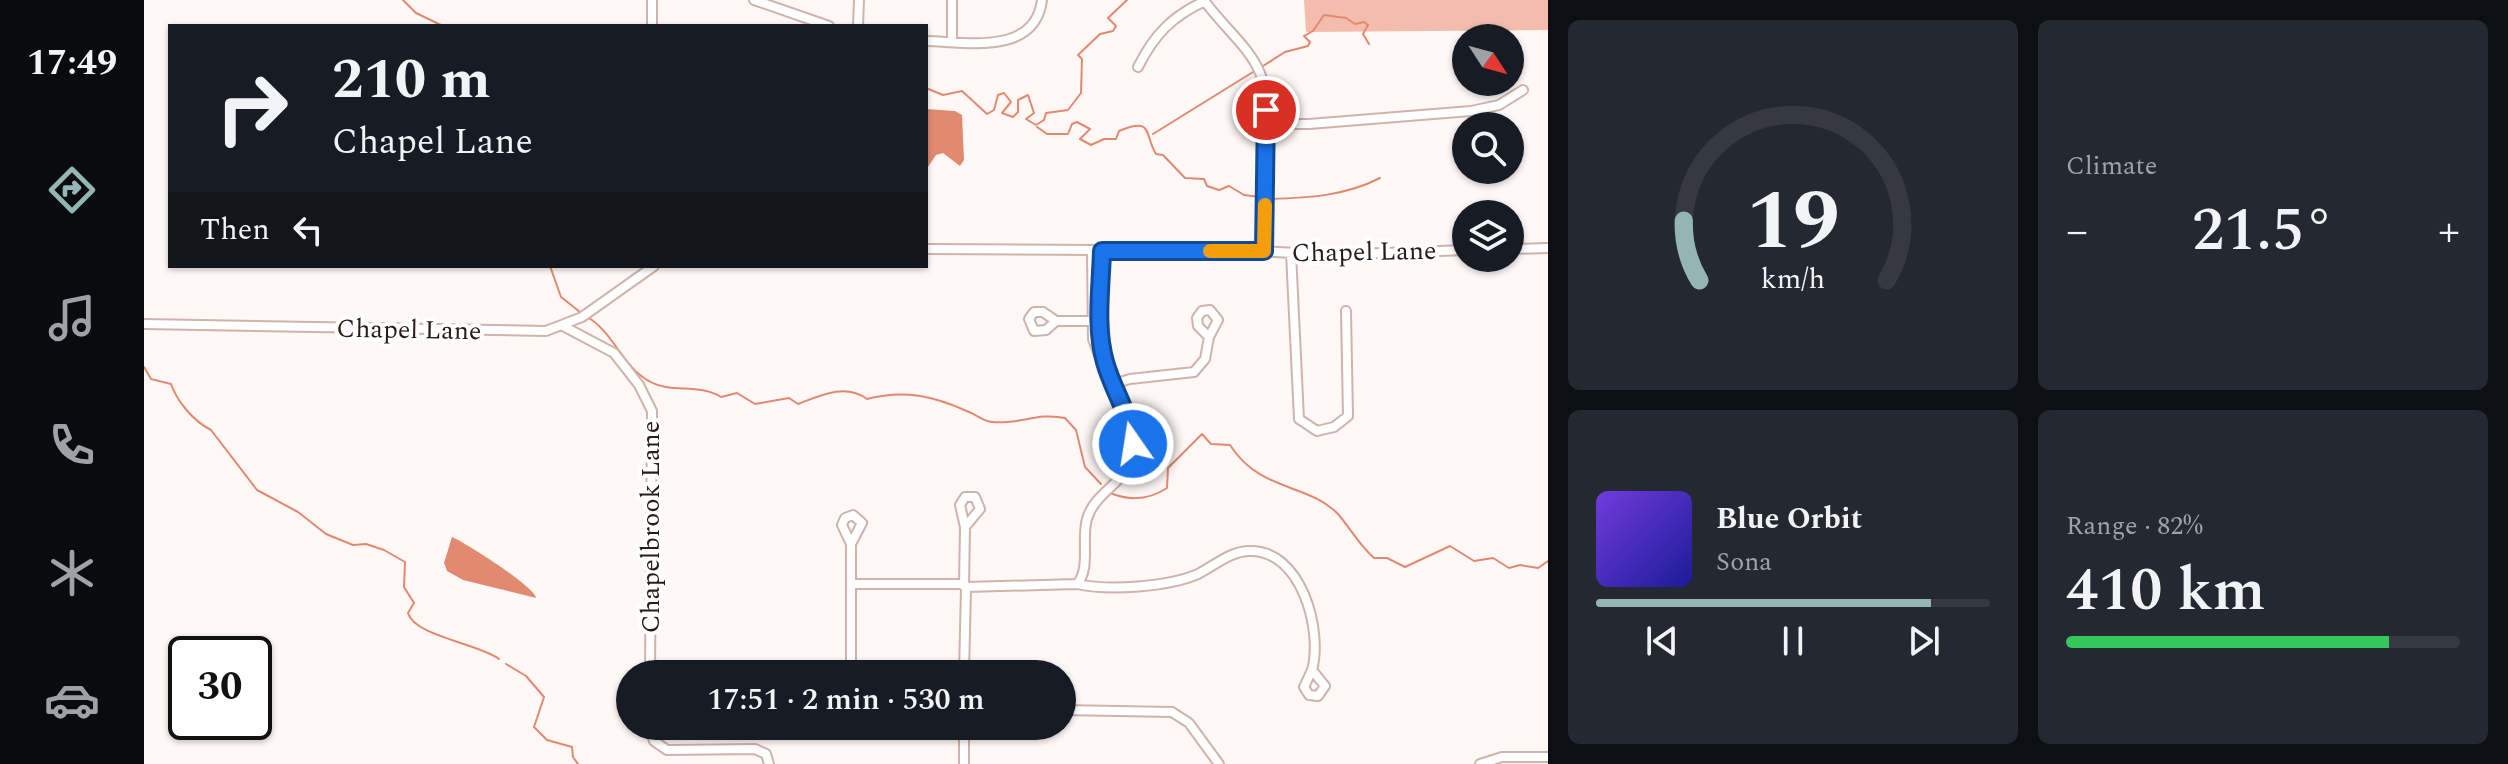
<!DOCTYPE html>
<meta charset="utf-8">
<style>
body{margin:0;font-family:Spectral,serif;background:#242831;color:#f1f3f6;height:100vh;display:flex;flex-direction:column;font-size:30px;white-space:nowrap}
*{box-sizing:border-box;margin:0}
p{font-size:26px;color:#9ea1a6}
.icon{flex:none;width:44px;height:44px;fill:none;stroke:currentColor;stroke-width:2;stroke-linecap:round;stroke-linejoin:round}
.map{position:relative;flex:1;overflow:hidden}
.side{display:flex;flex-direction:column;gap:20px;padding:20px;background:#0d0f14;width:960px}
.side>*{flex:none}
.guide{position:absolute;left:24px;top:24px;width:760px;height:244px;border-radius:0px;box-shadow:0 2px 6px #0004;background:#171b24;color:#f1f3f6;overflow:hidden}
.needle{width:52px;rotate:126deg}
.tools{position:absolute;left:1308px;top:24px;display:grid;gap:16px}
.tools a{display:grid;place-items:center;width:72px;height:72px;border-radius:50%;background:#171b24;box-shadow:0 2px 6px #0004;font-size:40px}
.speed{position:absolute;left:24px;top:636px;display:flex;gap:16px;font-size:40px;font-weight:700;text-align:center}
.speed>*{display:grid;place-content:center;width:104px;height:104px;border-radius:50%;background:#171b24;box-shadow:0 2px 6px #0004;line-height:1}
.speed .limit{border:4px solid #111;border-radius:12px;background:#fff;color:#111}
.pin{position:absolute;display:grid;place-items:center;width:68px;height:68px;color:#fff;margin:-34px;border:4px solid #fff;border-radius:50%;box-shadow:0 2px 8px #0007}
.me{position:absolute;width:88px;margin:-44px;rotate:347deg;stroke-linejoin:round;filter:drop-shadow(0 0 6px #0008)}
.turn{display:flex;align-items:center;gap:28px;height:168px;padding:0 32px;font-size:36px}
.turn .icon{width:104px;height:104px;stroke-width:2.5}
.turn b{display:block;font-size:56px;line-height:68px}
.then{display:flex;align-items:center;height:76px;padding:0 32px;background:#0003;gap:16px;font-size:30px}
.big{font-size:60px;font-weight:600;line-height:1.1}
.side .widget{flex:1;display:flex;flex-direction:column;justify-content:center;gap:12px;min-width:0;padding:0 28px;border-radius:12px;background:#242831}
.side .dial{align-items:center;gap:0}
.dial svg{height:208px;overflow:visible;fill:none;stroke:#363941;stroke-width:7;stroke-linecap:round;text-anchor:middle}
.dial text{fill:#f1f3f6;stroke:none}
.song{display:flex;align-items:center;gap:24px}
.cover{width:96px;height:96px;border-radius:12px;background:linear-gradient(135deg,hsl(260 70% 55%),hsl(240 70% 35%))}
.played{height:8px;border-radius:4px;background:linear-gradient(90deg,#93b6b5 85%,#363941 85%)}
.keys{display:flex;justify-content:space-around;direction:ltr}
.heat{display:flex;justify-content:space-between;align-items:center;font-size:44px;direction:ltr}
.charge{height:12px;border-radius:6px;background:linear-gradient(90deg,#34c759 82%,#363941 0)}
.side .tiles{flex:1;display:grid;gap:20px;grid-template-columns:repeat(2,1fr)}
.trip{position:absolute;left:472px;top:660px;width:460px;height:80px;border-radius:40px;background:#171b24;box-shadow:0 2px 6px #0004;font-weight:600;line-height:80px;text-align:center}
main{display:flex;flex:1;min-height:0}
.menu{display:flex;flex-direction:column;width:144px;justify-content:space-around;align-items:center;background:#090b0e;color:#9ea1a6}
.menu .icon{width:56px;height:56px}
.menu .selected{color:#93b6b5}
.menu b{font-size:36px;color:#f1f3f6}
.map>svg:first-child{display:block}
</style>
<main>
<nav class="menu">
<b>17:49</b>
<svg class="icon selected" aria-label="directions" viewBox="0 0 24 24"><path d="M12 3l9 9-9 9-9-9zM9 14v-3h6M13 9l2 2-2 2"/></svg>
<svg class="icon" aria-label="music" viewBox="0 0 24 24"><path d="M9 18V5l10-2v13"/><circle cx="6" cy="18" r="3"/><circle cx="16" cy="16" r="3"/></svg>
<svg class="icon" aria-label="phone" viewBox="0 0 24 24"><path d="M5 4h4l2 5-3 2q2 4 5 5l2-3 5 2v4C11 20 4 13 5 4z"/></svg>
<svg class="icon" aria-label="climate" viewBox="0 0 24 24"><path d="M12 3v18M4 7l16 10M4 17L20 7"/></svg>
<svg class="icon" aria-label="car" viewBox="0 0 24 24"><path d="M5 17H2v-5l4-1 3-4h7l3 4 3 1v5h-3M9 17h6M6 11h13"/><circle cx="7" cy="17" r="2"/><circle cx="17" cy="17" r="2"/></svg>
</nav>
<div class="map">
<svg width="1404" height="764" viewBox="0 0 1404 764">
<rect width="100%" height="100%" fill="#fff8f6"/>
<path fill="#f4bcac" d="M1160 0H1404V30L1162 32Z"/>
<path fill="#e28a71" d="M782 109 811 111 818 115 820 160 816 166 799 153 792 155 782 170Z
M308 537C322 543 391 587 392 598L319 580 303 571 300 563Z"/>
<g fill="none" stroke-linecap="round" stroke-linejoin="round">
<path stroke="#e28a71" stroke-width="2" d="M259 0 272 13 299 26
M1119 66 1141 52 1164 46 1166 42 1160 36 1169 31 1180 15 1202 18 1211 24 1220 22 1224 25 1219 34 1225 44
M782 88 799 95 818 91 843 114 850 110 854 95 860 93 867 102 858 113 869 117 874 112V100L884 95 890 113 882 119 892 125 900 120 902 113 924 110 937 93 938 59 934 55 956 34 969 31 972 26 964 18 983 0
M893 127 903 134H924L928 124 933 122 946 129 936 139 947 145 960 139H972L975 131C1010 116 1000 135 1012 154L1019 155 1041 178 1060 179 1063 186 1075 190 1085 186 1100 195 1116 197
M1009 134 1109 72
M1125 199C1164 198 1201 196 1236 178
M406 266 417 297 436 312
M445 318C470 334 479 367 505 381 527 394 554 383 577 397L593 393 611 404 645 398 654 404C677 395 702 383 723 399 760 389 790 396 825 412 833 415 839 421 848 422 874 425 894 412 921 418L932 430 941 467 957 484
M0 367 7 379 27 384C33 401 49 421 67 430L113 490 154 512 182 534 209 545 222 544 240 550 261 562 260 587 270 603 264 613C270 636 336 644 355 659
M966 493C986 501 1005 500 1023 488L1024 468 1058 434 1067 444 1086 445C1116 492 1164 483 1194 514 1206 528 1216 546 1230 558H1243L1261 567 1306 546 1330 561 1349 558 1365 568 1376 565 1394 568 1404 561
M362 664 382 676 400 697 390 727 403 740 428 747 429 757 434 764"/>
<g stroke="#d0b3ab" stroke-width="12">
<path id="street" d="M610 0 685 26
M808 0V42
M1060 0C1077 25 1105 46 1116 73 1132 114 1121 205 1120 251
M508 26V0
M714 26 715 0
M782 41C822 42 891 56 898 0
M994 67C1010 35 1028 16 1061 1
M1122 124H1165L1327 111 1355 105 1379 90
M782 249 1115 251 1185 255 1322 250
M1366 249 1404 248
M948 251 949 339 957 360
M1147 253 1155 419 1173 431 1190 427 1204 416 1202 311
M1066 310 1074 320 1065 337 1054 326 1053 318 1058 311Z
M890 312H899L912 321 902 330 890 331 885 319Z
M912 321H951
M0 324 402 331 438 317 510 266
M419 326 470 353 495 385 508 411 506 674
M969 384 986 379 1050 372 1061 359 1065 337
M821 497H831L836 509 821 527 816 505Z
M709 515 718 523 707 544 698 525 701 518Z
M707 544V674
M708 584H820
M933 584C965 591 1024 587 1054 574 1070 566 1085 552 1104 551 1157 548 1179 630 1168 670
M820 586 821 527
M1168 670 1181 686 1174 696 1165 695 1160 687Z
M820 674 822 587 933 584C947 569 937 538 943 519 951 491 983 483 988 455 995 417 965 385 958 350 951 318 957 283 958 251
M918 710 1028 712 1045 723 1075 764
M505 726 510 741 523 750 611 749 622 754 625 764
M820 764V726
M1336 764 1358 757H1404"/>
</g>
<use href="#street" stroke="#fff" stroke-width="8"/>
</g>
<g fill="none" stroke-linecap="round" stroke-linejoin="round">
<g stroke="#114b97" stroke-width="20">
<path id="route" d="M989 444C986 413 969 391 961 362 951 327 957 287 958 251H1120L1122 110"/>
</g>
<use href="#route" stroke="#1a73e8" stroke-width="14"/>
<path stroke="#f59e0b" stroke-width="14" d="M1066 251H1120L1121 205"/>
</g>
<g text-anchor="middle" stroke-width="8" stroke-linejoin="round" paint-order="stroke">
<g font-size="26" fill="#261c18" stroke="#fff">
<text transform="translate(1220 251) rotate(-1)" y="9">Chapel Lane</text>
<text transform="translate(265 329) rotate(1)" y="9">Chapel Lane</text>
<text transform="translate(506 527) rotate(-90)" y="9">Chapelbrook Lane</text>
</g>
</g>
</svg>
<div class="tools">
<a><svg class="needle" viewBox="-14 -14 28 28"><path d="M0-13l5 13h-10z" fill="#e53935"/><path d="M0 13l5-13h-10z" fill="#9ea1a6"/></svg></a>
<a><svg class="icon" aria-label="search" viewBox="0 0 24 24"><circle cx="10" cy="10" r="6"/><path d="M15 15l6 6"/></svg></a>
<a><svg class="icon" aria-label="layers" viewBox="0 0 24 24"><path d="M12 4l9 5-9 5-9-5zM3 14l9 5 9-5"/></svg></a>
</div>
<div class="speed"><div class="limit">30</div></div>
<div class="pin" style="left:1122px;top:110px;background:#d93025"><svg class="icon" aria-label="arrive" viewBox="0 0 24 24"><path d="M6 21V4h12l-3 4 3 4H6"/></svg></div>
<svg class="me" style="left:989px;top:444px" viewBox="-20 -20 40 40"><circle r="17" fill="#1a73e8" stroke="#fff" stroke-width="3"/><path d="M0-11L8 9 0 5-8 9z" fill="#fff"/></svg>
<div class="trip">17:51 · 2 min · 530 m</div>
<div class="guide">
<div class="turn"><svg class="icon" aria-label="right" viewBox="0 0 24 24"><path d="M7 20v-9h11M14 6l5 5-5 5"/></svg><div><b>210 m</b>Chapel Lane</div></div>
<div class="then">Then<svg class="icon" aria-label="left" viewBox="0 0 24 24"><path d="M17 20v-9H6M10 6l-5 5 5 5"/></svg></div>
</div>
</div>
<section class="side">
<div class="tiles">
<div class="widget dial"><svg viewBox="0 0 100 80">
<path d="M14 69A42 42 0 1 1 86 69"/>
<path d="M14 69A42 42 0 0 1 8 46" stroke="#93b6b5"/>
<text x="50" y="56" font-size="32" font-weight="700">19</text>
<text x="50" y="72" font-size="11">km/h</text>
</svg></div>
<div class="widget"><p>Climate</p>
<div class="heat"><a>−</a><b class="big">21.5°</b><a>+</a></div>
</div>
<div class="widget">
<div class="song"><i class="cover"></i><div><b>Blue Orbit</b><p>Sona</p></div></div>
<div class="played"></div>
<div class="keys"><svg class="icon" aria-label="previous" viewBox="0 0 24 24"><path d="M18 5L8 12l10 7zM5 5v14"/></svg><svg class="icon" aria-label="pause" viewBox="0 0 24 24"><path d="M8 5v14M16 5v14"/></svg><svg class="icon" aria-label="next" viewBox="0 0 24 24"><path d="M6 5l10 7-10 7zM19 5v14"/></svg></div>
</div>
<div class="widget"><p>Range · 82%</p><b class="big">410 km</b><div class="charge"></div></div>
</div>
</section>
</main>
